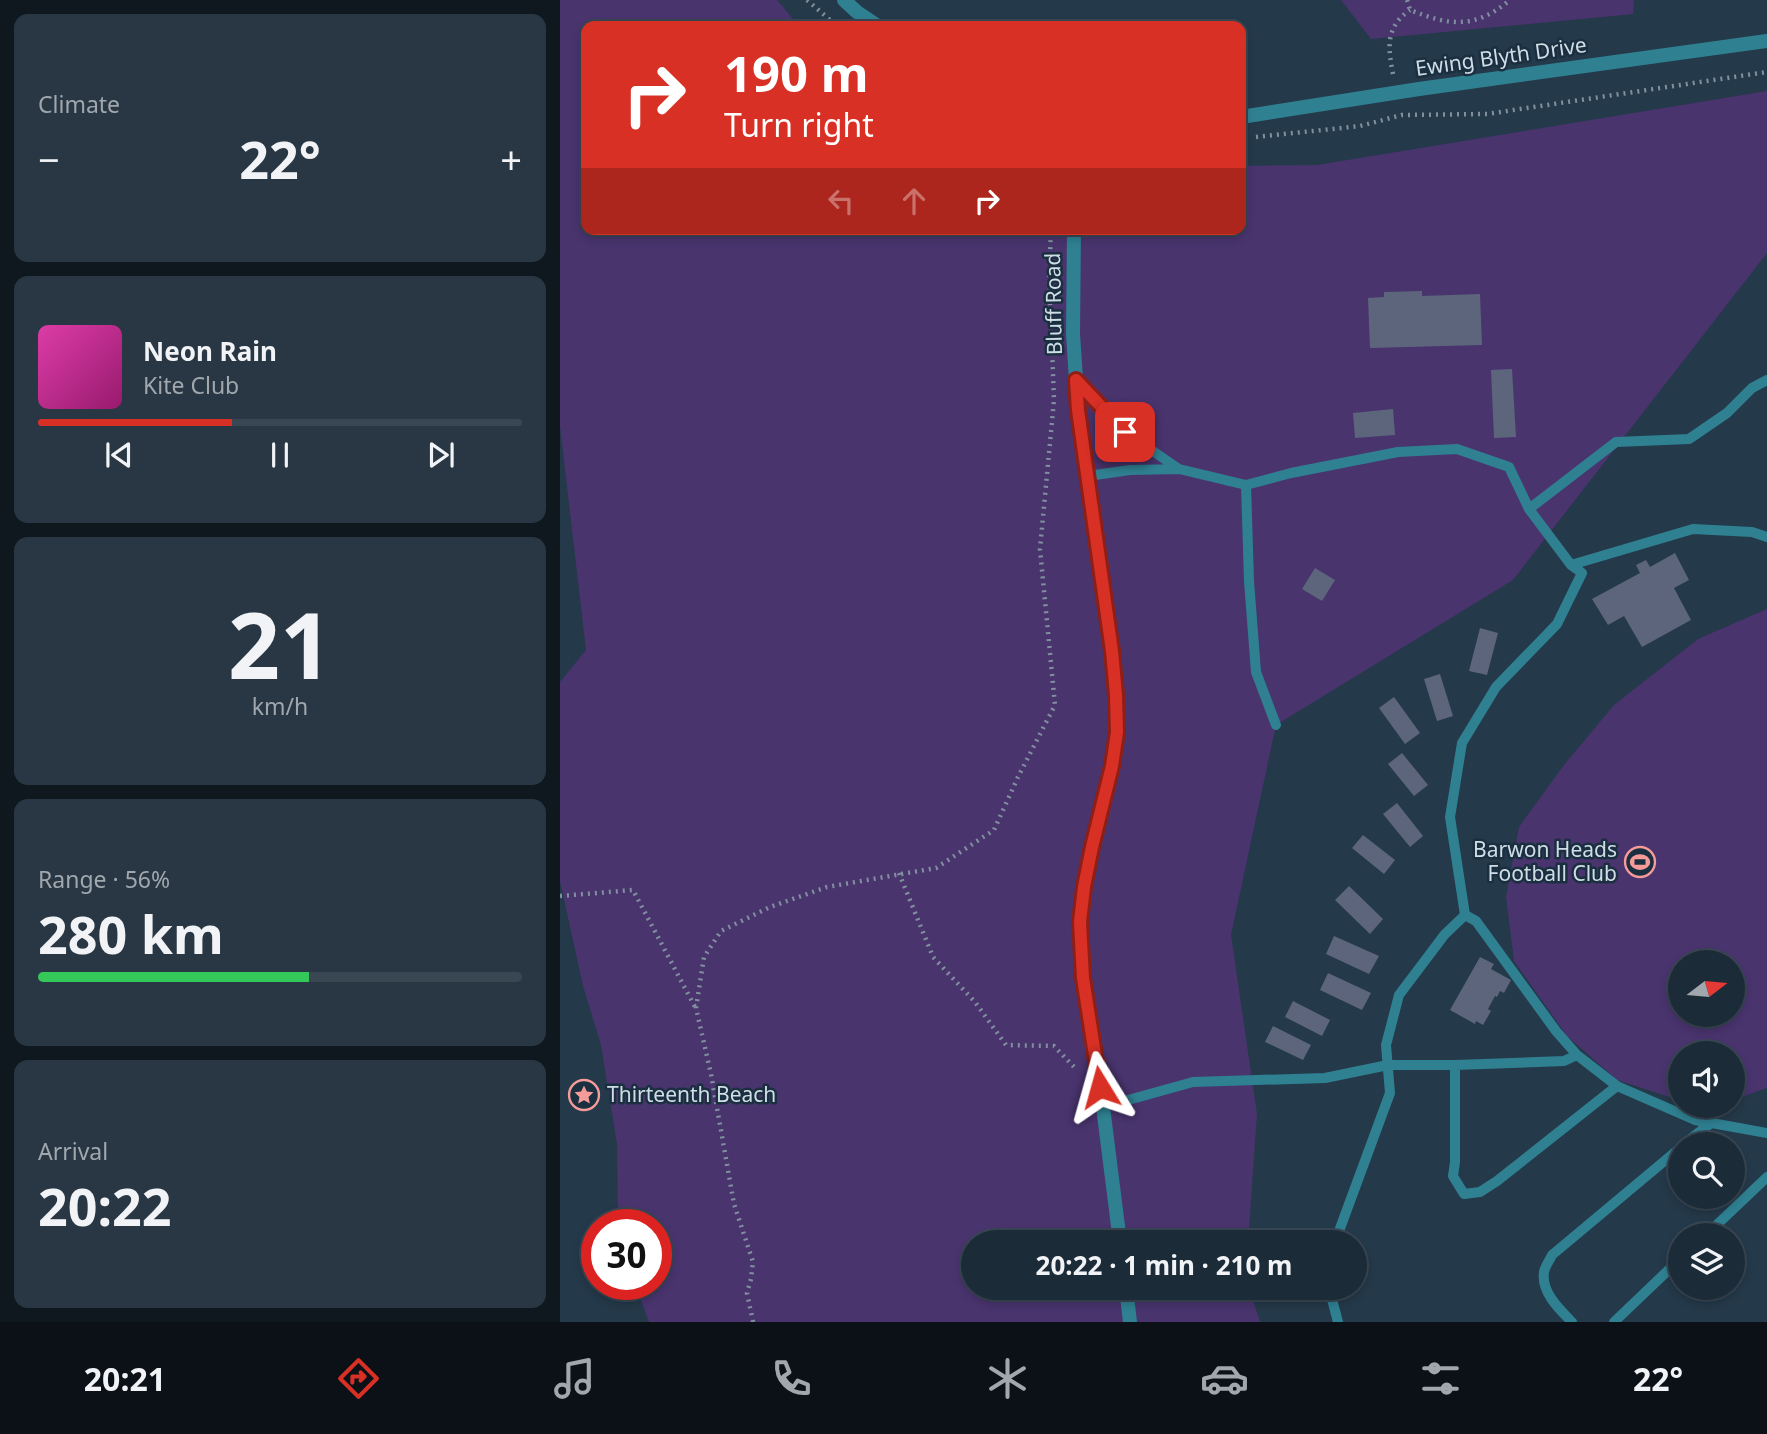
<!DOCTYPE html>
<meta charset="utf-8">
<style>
body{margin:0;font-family:"Noto Sans",sans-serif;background:#283743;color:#f1f3f6;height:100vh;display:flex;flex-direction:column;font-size:26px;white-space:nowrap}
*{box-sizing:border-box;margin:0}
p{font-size:23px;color:#a0a7ae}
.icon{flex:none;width:38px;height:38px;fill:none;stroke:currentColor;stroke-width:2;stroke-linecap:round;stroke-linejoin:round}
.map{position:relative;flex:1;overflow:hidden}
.side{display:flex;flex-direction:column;gap:14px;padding:14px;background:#0f181f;width:560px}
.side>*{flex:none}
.guide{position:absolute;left:21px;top:21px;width:665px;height:214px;border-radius:14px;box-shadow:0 4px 10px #0003,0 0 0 2px #394753;background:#d93025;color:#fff;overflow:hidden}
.needle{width:46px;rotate:74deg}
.tools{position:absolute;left:1108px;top:950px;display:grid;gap:14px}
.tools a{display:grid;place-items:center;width:77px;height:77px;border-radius:50%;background:#1b2b38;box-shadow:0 4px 10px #0003,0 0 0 2px #394753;font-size:35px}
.speed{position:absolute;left:21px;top:1209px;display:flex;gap:14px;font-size:35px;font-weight:700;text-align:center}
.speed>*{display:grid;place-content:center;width:91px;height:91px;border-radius:50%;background:#1b2b38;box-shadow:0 4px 10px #0003,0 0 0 2px #394753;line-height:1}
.speed .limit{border:10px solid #d22;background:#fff;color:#111}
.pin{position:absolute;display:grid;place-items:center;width:60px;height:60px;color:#fff;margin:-30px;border-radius:14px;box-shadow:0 4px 10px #0006}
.me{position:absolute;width:77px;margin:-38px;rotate:352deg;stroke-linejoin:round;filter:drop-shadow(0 0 5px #0008)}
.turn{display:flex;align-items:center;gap:24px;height:147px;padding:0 28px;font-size:32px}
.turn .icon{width:91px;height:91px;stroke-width:2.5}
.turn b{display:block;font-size:49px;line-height:60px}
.lanes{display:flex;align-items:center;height:66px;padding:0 28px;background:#0003;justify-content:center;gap:35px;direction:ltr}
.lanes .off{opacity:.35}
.big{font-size:52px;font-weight:700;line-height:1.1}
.side .card{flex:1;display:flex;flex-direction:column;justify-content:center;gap:10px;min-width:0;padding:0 24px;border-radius:14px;background:#283743}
.side .dial{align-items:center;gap:0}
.dial b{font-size:91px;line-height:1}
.song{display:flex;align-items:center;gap:21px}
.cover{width:84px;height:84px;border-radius:10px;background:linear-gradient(135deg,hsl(320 70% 55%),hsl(320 70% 35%))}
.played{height:7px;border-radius:4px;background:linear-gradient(90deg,#d93025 40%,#394753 40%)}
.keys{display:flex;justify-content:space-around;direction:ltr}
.heat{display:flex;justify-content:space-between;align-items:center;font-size:38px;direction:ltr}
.charge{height:10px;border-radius:5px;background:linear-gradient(90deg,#34c759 56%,#394753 0)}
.trip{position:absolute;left:401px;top:1230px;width:406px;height:70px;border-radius:35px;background:#1b2b38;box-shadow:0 4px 10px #0003,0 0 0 2px #394753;font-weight:700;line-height:70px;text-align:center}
.dock{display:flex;height:112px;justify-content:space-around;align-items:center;background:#0b1116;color:#a0a7ae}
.dock .icon{width:49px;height:49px}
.dock .current{color:#d93025}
.dock b{font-size:32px;color:#f1f3f6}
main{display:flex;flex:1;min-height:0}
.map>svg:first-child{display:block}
</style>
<main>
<section class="side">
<div class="card"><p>Climate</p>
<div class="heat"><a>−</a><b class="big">22°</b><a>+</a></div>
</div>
<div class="card">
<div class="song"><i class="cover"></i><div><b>Neon Rain</b><p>Kite Club</p></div></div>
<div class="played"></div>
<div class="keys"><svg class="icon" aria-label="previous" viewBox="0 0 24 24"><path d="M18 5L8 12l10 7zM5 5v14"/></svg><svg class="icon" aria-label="pause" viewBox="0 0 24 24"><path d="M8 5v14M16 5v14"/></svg><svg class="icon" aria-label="next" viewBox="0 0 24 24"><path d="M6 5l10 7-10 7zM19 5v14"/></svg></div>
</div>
<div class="card dial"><b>21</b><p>km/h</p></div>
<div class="card"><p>Range · 56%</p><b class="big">280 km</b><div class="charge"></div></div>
<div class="card"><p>Arrival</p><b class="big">20:22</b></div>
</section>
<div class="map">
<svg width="1207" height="1322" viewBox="0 0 1207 1322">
<rect width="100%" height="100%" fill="#24394a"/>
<path fill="#49346e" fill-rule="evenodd" d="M0 0H217L239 26H26V229H681V166L757 165 1207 91V253L953 580 716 725 671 935 697 1114 688 1242H413V1288H689L700 1322H89L75 1285 96 1284V1225H58L57 1144 41 1045 23 986 0 881V682L26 650 0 426Z
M781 0H1074L1073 14 811 39Z
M1207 609V1088L1184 1096H1173L1172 1054H1120V1098H1113L1057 1080 1007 1036 954 961 946 897 959 827 1004 765 1054 705 1138 639ZM1120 962H1172V1015H1120Z"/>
<path fill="#5d657d" d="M862 291V296L920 294 922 345 810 348 808 298 824 297V292Z
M952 369 956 437 934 438 931 370Z
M833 409 835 435 795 438 793 413Z
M1115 553 1129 580 1114 588 1131 620 1082 647 1064 616 1048 625 1032 599 1080 573 1076 565 1086 560 1090 567Z
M755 568 775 580 762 601 742 589Z
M920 628 938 633 927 675 909 671Z
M880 674 893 716 877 721 864 679Z
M834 697 860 733 845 744 819 708Z
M842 753 868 785 854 796 828 764Z
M837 803 863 836 850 847 823 814Z
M803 835 835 860 824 874 792 848Z
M789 886 823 919 810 934 775 900Z
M774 936 819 956 809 974 766 954Z
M920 957 934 964 931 969 951 980 944 993 940 991 937 997 935 996 928 1009 931 1011 923 1025 916 1021 915 1024 890 1010Z
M768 973 811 993 802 1010 760 990Z
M733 1001 770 1020 762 1036 725 1017Z
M713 1026 751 1045 743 1060 705 1042Z"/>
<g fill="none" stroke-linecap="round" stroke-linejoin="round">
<path stroke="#80909e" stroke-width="4.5" stroke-dasharray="2 5" stroke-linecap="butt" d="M247 0 277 26
M847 0 850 10C890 26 915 29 950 0
M833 74C828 48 825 27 850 10
M696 137 800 126 842 115 927 114 1207 72
M491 326 489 283 491 229
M339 873 373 957 415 1002 446 1045 494 1046 516 1069
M0 896 73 890 135 1007
M193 1322 187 1293 191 1279 193 1262 174 1204 151 1074 136 1008 144 957 161 931 210 907 267 887 376 868 434 830 458 777 495 705 480 549 494 400 492 349"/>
<path stroke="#2f8192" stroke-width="10" d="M516 380 565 432 619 469
M528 476 570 470 619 469 686 485 731 473 838 452 897 449 949 467 969 509 1011 565 1022 573 997 624 936 687 902 743 890 817 905 915
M686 485 689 581 696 672 716 725
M969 509 1056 442 1129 439 1167 413 1192 388 1207 380
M1011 565 1133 529 1192 532 1207 537
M905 915 916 921 996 1031 1017 1055 1057 1086 1135 1120 1207 1133
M895 1065V1162L893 1176 904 1194 920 1192 937 1181 1057 1086
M543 1107 633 1082 765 1078 828 1065H895L1004 1061 1017 1055
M1124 1144 1151 1123
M1145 1236 1207 1177
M775 1242 830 1093 826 1045 839 995 885 934 905 915
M769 1288 778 1322
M1012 1322C999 1309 981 1292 984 1272 985 1266 990 1260 992 1255L1120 1148
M1054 1322 1120 1259"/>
<path stroke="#2f8192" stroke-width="14" d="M514 229 513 334 518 410 552 651 557 732 552 766 541 805 524 887 520 922V949L523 978 543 1107 560 1242
M566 1288 570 1322"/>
<path stroke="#2f8192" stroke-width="14" d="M284 0 297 12 318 26
M681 117 859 89 1207 41"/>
</g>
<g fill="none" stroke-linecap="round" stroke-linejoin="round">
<g stroke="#8d1f18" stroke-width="18">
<path id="route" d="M540 1087 523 978 520 922 524 887 532 847 552 766 557 732 556 695 552 651 518 410 516 380 565 432"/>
</g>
<use href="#route" stroke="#d93025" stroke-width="12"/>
</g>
<defs>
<g id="stadium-ring" transform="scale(1.575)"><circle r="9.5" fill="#1a2f3f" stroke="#f59b99" stroke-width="1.5"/><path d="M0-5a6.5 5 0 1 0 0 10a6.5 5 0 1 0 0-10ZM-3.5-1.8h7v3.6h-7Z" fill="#f59b99"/></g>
<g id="sight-ring" transform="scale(1.575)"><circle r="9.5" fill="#1a2f3f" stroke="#f59b99" stroke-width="1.5"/><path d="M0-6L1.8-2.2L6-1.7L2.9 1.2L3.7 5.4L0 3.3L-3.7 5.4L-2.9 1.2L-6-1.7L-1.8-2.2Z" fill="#f59b99"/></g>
</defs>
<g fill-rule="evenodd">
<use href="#stadium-ring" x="1080" y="862"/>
<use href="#sight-ring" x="24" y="1095"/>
</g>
<g text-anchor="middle" stroke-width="5" stroke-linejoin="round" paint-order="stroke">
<g font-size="21" fill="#d0dde7" stroke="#1a2f3f">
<text transform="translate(941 57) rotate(-8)" y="7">Ewing Blyth Drive</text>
<text transform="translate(494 304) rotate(-91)" y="7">Bluff Road</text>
</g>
<g font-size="21" fill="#d0dde7" stroke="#1a2f3f" text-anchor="end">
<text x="1057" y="857">Barwon Heads<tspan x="1057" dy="24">Football Club</tspan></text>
<text x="47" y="1102" text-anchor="start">Thirteenth Beach</text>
</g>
</g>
</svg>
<div class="tools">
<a><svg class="needle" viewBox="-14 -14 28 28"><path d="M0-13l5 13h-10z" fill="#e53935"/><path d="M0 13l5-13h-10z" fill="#a0a7ae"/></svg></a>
<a><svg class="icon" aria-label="sound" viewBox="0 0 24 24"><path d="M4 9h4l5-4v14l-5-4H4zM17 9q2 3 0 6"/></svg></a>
<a><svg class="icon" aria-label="search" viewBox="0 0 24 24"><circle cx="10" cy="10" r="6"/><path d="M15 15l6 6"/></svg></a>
<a><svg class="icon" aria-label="layers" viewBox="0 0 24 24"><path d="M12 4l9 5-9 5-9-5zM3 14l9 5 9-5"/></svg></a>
</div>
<div class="speed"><div class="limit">30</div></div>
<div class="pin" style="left:565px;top:432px;background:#d93025"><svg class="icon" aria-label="arrive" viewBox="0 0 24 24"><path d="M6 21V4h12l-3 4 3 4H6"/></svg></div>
<svg class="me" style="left:540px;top:1087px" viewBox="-20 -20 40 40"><path d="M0-17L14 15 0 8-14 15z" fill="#d93025" stroke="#fff" stroke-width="4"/></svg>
<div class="trip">20:22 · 1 min · 210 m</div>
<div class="guide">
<div class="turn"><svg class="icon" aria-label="right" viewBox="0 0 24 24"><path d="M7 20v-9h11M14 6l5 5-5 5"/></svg><div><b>190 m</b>Turn right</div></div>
<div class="lanes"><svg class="icon off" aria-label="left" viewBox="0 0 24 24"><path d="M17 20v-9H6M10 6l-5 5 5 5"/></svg><svg class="icon off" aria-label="ahead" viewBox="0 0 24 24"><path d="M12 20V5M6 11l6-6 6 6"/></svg><svg class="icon" aria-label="right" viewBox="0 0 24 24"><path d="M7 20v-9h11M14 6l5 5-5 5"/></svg></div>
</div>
</div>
</main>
<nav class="dock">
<b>20:21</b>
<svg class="icon current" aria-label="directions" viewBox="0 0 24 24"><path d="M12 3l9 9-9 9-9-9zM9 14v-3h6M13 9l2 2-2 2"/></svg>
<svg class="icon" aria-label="music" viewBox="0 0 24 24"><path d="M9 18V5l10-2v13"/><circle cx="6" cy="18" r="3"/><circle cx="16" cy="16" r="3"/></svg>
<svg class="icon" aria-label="phone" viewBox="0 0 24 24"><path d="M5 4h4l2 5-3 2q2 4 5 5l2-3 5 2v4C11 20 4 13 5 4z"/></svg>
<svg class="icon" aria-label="climate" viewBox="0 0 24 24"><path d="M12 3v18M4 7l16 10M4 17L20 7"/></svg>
<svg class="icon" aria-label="car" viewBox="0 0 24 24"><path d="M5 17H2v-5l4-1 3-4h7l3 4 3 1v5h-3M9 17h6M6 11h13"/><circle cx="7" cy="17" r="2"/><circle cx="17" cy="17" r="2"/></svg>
<svg class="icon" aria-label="filters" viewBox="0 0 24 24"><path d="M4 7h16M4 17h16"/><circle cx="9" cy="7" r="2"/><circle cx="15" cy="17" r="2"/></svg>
<b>22°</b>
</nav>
